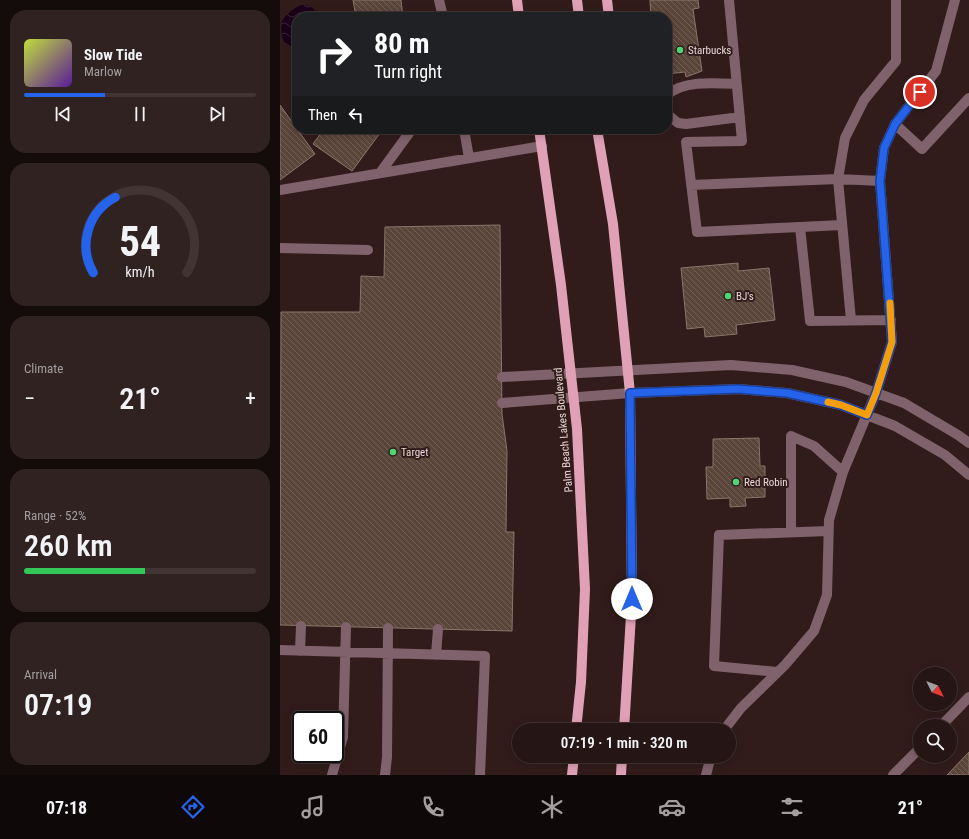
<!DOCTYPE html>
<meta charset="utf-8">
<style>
body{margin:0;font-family:"Roboto Condensed",sans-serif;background:#312222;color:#f1f3f6;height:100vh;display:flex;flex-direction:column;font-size:15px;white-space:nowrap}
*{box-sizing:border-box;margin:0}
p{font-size:13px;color:#a39fa0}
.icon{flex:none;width:22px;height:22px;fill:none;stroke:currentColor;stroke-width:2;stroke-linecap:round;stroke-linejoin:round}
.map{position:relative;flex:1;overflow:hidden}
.panel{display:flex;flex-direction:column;gap:10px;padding:10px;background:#140c0b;width:280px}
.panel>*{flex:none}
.top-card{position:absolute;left:12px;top:12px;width:380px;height:122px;border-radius:16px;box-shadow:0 2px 10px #0003,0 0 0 1px #423434;background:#202124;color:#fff;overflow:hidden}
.needle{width:26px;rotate:132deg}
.controls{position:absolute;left:633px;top:667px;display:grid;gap:8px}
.controls a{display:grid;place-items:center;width:44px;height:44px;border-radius:50%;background:#251514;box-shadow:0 2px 10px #0003,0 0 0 1px #423434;font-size:20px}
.speed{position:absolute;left:12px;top:711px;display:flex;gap:8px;font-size:20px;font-weight:700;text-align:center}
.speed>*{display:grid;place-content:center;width:52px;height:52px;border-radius:50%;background:#251514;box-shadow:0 2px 10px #0003,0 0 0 1px #423434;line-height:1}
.speed .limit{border:2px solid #111;border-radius:6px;background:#fff;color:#111}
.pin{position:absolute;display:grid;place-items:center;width:34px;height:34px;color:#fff;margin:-17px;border:2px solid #fff;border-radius:50%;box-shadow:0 1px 4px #0007}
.me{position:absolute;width:44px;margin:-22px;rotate:0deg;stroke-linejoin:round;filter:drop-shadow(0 0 3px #0008)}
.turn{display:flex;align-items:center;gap:14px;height:84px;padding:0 16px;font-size:18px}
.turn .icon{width:52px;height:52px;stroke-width:2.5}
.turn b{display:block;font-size:28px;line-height:34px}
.then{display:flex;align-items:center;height:38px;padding:0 16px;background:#0003;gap:8px;font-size:15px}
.big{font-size:30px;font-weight:600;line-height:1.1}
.panel .widget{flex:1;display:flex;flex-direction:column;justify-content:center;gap:6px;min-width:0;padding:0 14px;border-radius:16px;background:#312222}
.panel .dial{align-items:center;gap:0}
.dial svg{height:104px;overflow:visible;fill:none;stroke:#423434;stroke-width:7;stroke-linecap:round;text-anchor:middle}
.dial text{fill:#f1f3f6;stroke:none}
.song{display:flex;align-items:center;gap:12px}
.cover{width:48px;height:48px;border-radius:6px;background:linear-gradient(135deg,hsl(70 70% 55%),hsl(270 70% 35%))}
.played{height:4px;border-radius:2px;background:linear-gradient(90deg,#2563eb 35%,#423434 35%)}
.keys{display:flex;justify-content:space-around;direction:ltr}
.heat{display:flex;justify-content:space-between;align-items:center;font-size:22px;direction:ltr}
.charge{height:6px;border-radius:3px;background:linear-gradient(90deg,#34c759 52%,#423434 0)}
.trip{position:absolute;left:232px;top:723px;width:224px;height:40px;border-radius:20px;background:#251514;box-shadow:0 2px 10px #0003,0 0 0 1px #423434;font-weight:600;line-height:40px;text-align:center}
.tab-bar{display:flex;height:64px;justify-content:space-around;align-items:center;background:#0f0808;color:#a39fa0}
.tab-bar .icon{width:28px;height:28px}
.tab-bar .selected{color:#2563eb}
.tab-bar b{font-size:18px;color:#f1f3f6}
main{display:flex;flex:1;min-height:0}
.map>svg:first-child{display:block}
</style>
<main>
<section class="panel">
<div class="widget">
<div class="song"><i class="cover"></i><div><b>Slow Tide</b><p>Marlow</p></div></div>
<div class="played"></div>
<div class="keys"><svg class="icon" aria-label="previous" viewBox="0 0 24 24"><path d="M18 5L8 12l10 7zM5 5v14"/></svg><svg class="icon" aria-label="pause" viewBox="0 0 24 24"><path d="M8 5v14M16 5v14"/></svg><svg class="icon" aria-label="next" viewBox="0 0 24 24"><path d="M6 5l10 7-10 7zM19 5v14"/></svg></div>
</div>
<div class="widget dial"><svg viewBox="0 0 100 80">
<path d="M14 69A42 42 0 1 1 86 69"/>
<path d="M14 69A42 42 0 0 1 31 11" stroke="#2563eb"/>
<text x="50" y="56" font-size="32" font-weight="700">54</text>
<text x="50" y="72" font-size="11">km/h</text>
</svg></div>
<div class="widget"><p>Climate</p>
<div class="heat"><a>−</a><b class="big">21°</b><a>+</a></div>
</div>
<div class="widget"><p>Range · 52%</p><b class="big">260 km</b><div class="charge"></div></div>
<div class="widget"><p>Arrival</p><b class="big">07:19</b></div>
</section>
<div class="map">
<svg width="689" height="775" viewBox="0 0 689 775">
<defs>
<pattern id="water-waves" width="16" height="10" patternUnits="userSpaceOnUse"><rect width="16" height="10" fill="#1a0019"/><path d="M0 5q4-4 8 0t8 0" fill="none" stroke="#3b243a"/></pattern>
<pattern id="building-back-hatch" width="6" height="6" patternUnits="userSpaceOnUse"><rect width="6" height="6" fill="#5a453a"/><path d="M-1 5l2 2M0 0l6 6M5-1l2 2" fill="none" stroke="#725f56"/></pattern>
</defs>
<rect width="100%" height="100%" fill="#311c1b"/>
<path fill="url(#water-waves)" d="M21 5C29 5 36 7 36 17H17V45C2 52 0 32 2 21 7 13 13 9 21 5Z"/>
<path fill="url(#building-back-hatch)" stroke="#8c756a" d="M73 0H121L123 17H76Z
M370 0H418L419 8 413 9 422 71 406 77 405 72 387 74V17H371Z
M0 105 35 154 0 180Z
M44 129H103L72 171 33 144Z
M220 225 222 414 227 451 226 532H234L232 631 0 625 1 312H80L81 276 104 277 105 227Z
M458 263V271L489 268 495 320 456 325 457 334 425 337 424 327 407 329 401 268Z
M479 438 480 466H485V497L465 498 466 506 450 507V498L427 499 426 467H433V439Z
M689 752V775H667Z"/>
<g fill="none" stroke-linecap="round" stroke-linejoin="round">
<path stroke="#80626c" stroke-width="10" d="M159 0 163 17
M449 0 462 141 406 142 417 232 520 227 530 321 611 320
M387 95C403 80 436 83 456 84
M387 114 398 123 406 124 460 117
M615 124 642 149 689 98
M184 129 189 158
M100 173 132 129
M600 181 558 179 565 138 584 100 616 61V0
M411 185 558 179 571 320
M0 190 262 146
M520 227 562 225
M0 248 88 250
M222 377 451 365 512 370 566 382 624 403 678 435 689 443
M222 403 350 393 458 389 507 393 561 405 615 426 665 455 689 475
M511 532V436L534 446 563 472
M0 650 205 656 200 775
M20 651 21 626
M156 655 158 629
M497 672 434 666 439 535 548 531
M661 726 689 697
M444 730 461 708 505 665 534 631 547 595 549 520 563 472 596 393 612 342 600 181 604 148 615 124 656 71 675 0
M52 775 63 737 66 627
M105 775 107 757 108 628
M426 775 431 756
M613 775 640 748"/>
<path stroke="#e0a1b7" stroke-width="10" d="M237 0 239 17
M297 0 299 17
M327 0 329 17
M259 129 281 285 297 429 305 589 301 682 296 730
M317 129 333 224 350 393 352 599 344 730
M292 775 294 756
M341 775 342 756"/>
</g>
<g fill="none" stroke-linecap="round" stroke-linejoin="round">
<g stroke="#184099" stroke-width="10">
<path id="route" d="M352 599 350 393 458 389 507 393 561 405 587 415 596 393 612 342 600 181 604 148 615 124 640 92"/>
</g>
<use href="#route" stroke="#2563eb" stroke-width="7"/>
<path stroke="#f59e0b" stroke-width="7" d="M548 402 561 405 587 415 596 393 612 342 610 303"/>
</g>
<g fill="#4ed675" stroke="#311c1b" stroke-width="1.5">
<circle cx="400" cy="50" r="4"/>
<circle cx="448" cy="296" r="4"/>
<circle cx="113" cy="452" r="4"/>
<circle cx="456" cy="482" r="4"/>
</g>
<g text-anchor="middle" stroke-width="4" stroke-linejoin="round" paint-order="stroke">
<g font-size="11" fill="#e7d7d6" stroke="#311c1b" text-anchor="start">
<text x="408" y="54">Starbucks</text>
<text x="456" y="300">BJ's</text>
<text x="121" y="456">Target</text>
<text x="464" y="486">Red Robin</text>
</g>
<g font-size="11" fill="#e7d7d6" stroke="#311c1b">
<text transform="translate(283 430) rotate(-95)" y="4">Palm Beach Lakes Boulevard</text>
</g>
</g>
</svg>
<div class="controls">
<a><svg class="needle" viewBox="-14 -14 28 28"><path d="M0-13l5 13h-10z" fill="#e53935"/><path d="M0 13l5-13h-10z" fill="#a39fa0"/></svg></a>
<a><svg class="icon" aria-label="search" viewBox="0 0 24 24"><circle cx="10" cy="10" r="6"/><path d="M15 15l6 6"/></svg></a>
</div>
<div class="speed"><div class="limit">60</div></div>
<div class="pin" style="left:640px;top:92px;background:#d93025"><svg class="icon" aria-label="arrive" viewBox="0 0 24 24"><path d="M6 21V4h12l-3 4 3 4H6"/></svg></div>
<svg class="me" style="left:352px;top:599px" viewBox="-20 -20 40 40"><circle r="19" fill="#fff"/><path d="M0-13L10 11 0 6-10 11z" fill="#2563eb"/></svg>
<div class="trip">07:19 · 1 min · 320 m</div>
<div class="top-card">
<div class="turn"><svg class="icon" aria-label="right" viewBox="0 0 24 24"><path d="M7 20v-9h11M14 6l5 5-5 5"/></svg><div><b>80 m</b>Turn right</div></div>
<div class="then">Then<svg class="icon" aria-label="left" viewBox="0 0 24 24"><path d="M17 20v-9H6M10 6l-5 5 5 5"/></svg></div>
</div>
</div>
</main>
<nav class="tab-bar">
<b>07:18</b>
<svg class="icon selected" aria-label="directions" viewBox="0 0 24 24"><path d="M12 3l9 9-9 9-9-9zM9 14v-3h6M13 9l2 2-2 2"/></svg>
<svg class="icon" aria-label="music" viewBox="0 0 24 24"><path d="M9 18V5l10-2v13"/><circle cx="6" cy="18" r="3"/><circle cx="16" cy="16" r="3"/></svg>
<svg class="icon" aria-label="phone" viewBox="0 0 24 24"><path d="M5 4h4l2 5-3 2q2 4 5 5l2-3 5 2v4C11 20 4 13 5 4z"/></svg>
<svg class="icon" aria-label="climate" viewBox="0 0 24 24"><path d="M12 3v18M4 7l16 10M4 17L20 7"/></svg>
<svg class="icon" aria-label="car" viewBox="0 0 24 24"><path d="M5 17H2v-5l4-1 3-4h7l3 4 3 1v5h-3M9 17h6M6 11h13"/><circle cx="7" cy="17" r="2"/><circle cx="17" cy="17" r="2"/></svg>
<svg class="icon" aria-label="filters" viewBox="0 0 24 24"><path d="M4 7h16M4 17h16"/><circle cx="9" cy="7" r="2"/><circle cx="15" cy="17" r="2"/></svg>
<b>21°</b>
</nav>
